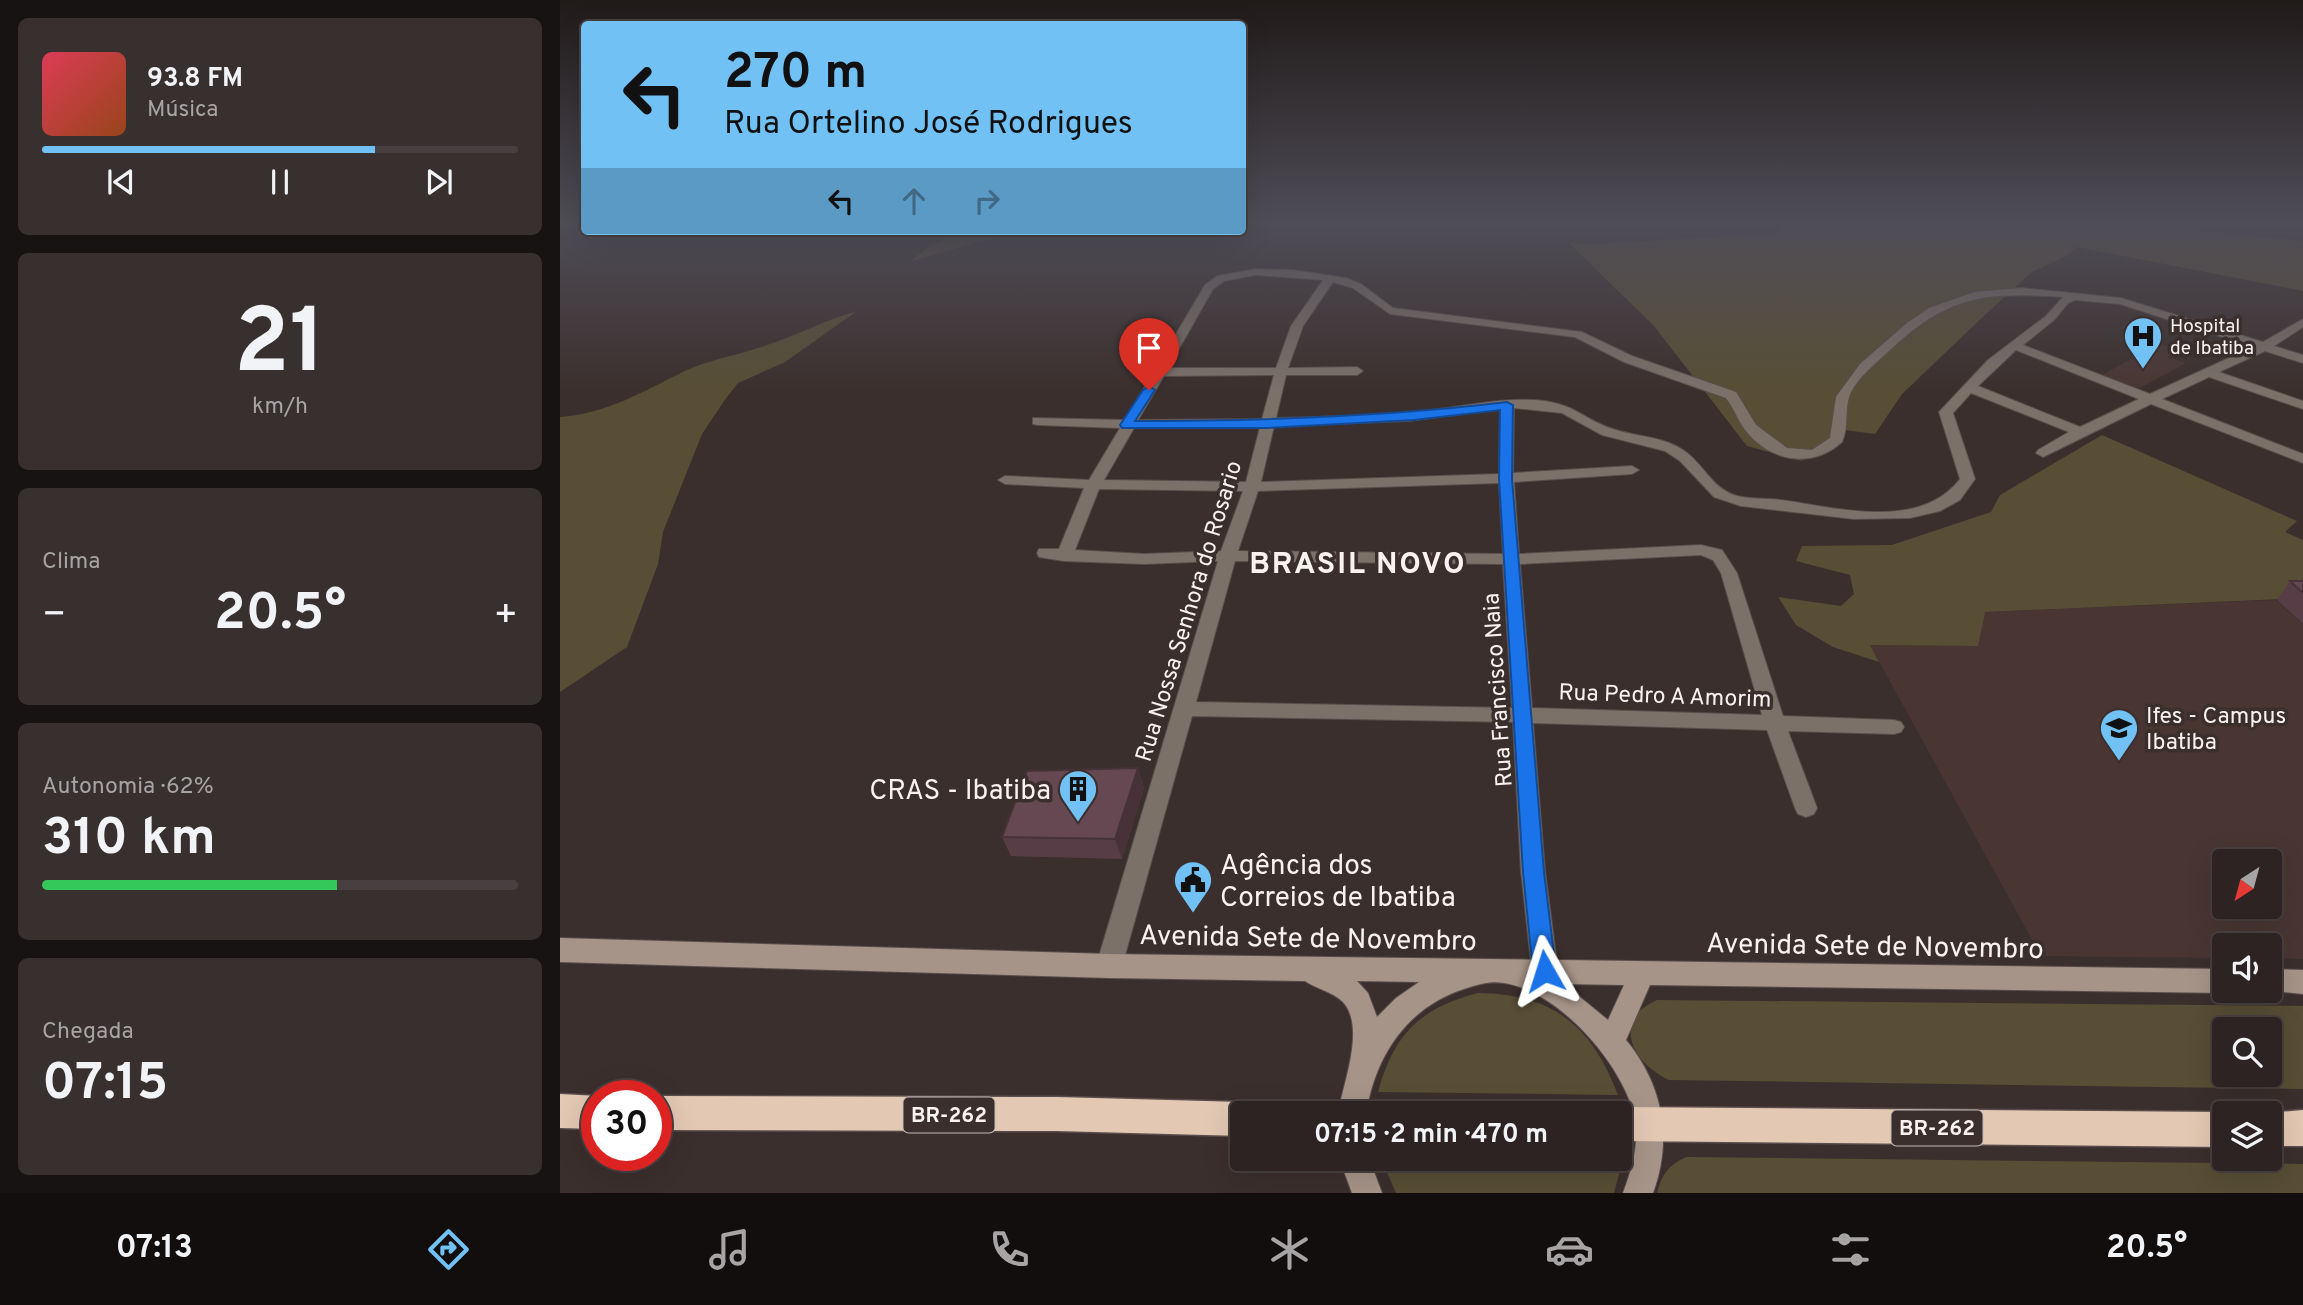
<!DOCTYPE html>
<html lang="pt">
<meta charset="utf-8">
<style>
body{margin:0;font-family:Overpass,sans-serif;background:#382f2f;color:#f1f3f6;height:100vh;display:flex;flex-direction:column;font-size:26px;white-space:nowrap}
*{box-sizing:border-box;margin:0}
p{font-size:23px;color:#a6a4a5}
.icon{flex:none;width:38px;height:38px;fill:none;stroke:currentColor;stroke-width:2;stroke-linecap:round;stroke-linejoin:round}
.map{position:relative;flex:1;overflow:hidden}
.details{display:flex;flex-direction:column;gap:18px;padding:18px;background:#181313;width:560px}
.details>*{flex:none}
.hud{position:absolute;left:21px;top:21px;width:665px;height:214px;border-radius:7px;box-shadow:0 7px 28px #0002,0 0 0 2px #484040;background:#71c1f5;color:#111;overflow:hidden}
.needle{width:46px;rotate:216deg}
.buttons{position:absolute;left:1652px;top:849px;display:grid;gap:14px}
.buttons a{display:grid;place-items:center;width:70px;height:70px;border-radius:7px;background:#2c2322;box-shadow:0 7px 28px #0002,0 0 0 2px #484040;font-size:35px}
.speed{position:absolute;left:21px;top:1080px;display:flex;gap:14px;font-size:35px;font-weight:700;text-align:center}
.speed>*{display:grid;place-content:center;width:91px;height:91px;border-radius:50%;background:#2c2322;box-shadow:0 7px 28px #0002,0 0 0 2px #484040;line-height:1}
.speed .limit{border:10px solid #d22;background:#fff;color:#111}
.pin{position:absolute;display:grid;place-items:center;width:60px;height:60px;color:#fff;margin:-72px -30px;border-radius:50% 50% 50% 0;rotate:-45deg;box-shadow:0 0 7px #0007}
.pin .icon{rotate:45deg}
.me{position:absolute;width:77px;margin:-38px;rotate:354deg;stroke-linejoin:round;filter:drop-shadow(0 0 5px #0008)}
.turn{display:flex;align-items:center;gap:24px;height:147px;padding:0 28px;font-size:32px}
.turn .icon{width:91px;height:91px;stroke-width:2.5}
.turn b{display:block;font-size:49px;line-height:60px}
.lanes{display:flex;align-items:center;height:66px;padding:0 28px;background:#0003;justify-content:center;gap:35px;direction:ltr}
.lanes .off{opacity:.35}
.big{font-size:52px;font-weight:700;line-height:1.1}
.details .card{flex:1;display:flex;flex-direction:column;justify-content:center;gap:10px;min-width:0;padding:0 24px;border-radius:10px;background:#382f2f}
.details .dial{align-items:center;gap:0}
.dial b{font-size:91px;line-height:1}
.song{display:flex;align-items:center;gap:21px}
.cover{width:84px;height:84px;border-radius:10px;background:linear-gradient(135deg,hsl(350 70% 55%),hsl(20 70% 35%))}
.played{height:7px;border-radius:4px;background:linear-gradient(90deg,#71c1f5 70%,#484040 70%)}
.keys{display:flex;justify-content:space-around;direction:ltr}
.heat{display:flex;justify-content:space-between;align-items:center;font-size:38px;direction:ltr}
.charge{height:10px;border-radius:5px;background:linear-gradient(90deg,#34c759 62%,#484040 0)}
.trip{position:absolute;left:670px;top:1101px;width:402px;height:70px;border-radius:7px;background:#2c2322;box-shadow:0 7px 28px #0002,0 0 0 2px #484040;font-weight:700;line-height:70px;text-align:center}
.tab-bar{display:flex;height:112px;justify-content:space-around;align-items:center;background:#120e0e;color:#a6a4a5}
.tab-bar .icon{width:49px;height:49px}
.tab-bar .selected{color:#71c1f5}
.tab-bar b{font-size:32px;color:#f1f3f6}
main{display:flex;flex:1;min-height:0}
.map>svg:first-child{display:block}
</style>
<main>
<section class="details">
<div class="card">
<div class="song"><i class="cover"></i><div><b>93.8 FM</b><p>Música</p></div></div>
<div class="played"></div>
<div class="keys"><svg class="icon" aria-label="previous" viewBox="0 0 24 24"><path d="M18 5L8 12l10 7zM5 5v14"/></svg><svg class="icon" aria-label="pause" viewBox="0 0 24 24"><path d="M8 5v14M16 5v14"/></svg><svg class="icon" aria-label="next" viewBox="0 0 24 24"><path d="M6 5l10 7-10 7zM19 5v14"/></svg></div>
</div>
<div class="card dial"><b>21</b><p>km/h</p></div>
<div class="card"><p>Clima</p>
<div class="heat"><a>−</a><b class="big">20.5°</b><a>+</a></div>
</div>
<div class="card"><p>Autonomia · 62%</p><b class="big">310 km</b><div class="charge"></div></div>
<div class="card"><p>Chegada</p><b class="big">07:15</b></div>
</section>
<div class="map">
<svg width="1743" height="1193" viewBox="0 0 1743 1193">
<rect width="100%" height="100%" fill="#3b2f2d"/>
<path fill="#493633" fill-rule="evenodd" d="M1599 344 1619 350 1607 357 1626 363 1580 388 1540 376Z
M1716 600 1743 625V959L1710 958V945H1664V958L1481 956 1310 645 1417 646 1424 612ZM1664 861H1710V906H1664Z"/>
<path fill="#584e35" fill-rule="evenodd" d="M1214 225H1387L1392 229 1415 225H1573L1743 241V291L1517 247 1508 255 1472 272 1426 314 1342 394 1315 434 1285 430 1267 446 1242 461 1187 446 1094 326 1009 243 1035 244 1223 233Z
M402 231H458L351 261 370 246Z
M297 311 225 362 178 383 164 401 142 434 103 532 98 564 67 647 0 692V417C46 414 84 391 125 371 150 359 180 355 207 345 238 335 265 320 297 311Z
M1542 435 1737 521 1725 532 1743 540V598L1425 612 1418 646 1310 645 1319 662 1273 647 1236 625 1218 597 1281 606 1294 594 1290 575 1236 561 1242 546 1332 545 1431 512 1440 495Z
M918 993C993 994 1032 1026 1058 1095L818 1092C834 1034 860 1008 918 993Z
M1097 1000 1743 1006V1089L1109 1080C1073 1064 1050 1020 1097 1000ZM1664 1029H1710V1074H1664Z
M1061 1147H1066L1054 1193H836L821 1159 1060 1158Z
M1126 1157 1743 1164V1193H1097C1102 1174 1108 1166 1126 1157Z"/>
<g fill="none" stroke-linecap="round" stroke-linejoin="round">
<g stroke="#5a4e4c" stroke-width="2">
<path id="street" d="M696 269 733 270 786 278 801 284 833 308 1022 332 1072 356 1176 392 1196 425 1227 448 1252 450 1270 438 1276 397 1300 364 1347 323 1369 308 1415 292 1461 288 1561 298 1703 342 1743 319V327L1714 346 1743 355V363L1705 351 1659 372 1743 401V409L1649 377 1602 399 1743 454V463L1591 404 1483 457 1476 453 1478 450 1509 432 1411 393 1393 413 1415 479 1400 500 1380 511 1350 518 1294 519 1181 506 1154 497 1120 461 1105 451 1042 435 1002 413 954 408 953 473 1072 466 1079 470 1072 474 954 482 959 554 1141 545 1162 550 1177 573 1223 716 1334 720 1341 722 1344 727 1341 732 1334 734 1228 731 1257 808 1254 814 1246 817 1238 814 1235 808 1207 730 973 723 985 871 998 971 994 979 985 983 976 979 972 971 961 871 953 722 632 716 562 966 558 974 549 978 540 974 536 966 658 561 584 564 504 561 479 557 477 553 479 549H499L524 488 445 484 438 480 445 476 529 480 560 428 478 425 473 424V418L565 420 645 285 657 276ZM696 275 763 280 731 326 716 368H608L653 289 664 281ZM773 282 793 288 830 314 1015 337 1064 362 1166 398C1174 408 1178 421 1186 431 1211 462 1252 469 1282 442 1289 427 1284 410 1290 394 1298 377 1316 363 1330 350 1389 295 1425 292 1503 297L1486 316 1428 360 1379 412 1400 479C1360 531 1278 508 1221 500 1206 498 1189 500 1174 495 1151 487 1143 463 1123 450 1102 436 1076 437 1053 429 1027 421 1017 406 985 401 944 396 904 407 864 411 815 416 765 417 716 418L726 375H797L803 371 797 367 728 368 743 326ZM1515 300 1560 304 1693 347 1590 394 1463 345 1494 320 1508 303ZM1456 350 1579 399 1520 427 1418 386ZM714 375 702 419 578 420 604 376ZM940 409 939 474 701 482 714 426 848 421ZM700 427 686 482 544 480 574 428ZM939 483 943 554 678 551 698 491ZM539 489 683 491 661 551 584 554 515 550ZM1141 555 1153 560 1161 573 1202 715 972 708 960 564ZM675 561 943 564 952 708 636 702Z"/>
</g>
<g stroke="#5a4e4c" stroke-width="2">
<path id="secondary" d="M0 938 549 954 1664 969V990H1671L1664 993 1090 985 1066 1040C1103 1085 1113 1139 1093 1193H1063C1071 1172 1078 1148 1076 1125 1069 1070 1000 991 944 983 930 981 920 984 907 988 848 1006 816 1054 806 1113H778C783 1084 806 1027 783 1002 772 991 756 989 745 981L549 978 0 962ZM797 981 859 982 836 998 817 1017 808 993ZM1004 984 1064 985 1048 1020Z
M1710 969 1743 970V994L1703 990H1710Z
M779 1158H809L822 1193H792Z"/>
</g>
<g stroke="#5a4e4c" stroke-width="3">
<path id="highway" d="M0 1094 39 1096 37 1129 0 1128Z
M96 1096 497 1097 682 1102 694 1107 697 1113H682V1136L497 1131 96 1130Z
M1060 1107 1664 1112V1147L1060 1141V1113H1047Z
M1743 1110V1146H1710V1113H1706Z"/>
</g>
<use href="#street" fill="#7c7169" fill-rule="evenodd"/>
<use href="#secondary" fill="#a69488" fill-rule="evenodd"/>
<use href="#highway" fill="#e3c8b4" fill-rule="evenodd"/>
</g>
<path fill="#573e46" d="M1730 581H1743V624L1717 600Z
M578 768 584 788 562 859 451 856 442 837Z"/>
<path fill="#473239" d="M578 768 584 788 562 859 555 839Z"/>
<path fill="#654851" stroke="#473239" stroke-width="2" d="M1730 581H1743V593Z
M578 768 555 839 442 837 467 771Z"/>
<linearGradient id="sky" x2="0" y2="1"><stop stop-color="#201a19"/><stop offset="0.57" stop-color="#4f4d57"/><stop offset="1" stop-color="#4f4d57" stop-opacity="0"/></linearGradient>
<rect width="1743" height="392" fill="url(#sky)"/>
<path fill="#1a73e8" stroke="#114b97" stroke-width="2" d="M589 386 595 390 575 421C700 421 823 417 947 402L953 405 952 479 984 872 996 971 993 979 985 982 976 979 973 971 963 872 939 479 940 410 854 420 707 428H562L560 425 583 390Z"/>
<defs>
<g id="hospital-pin" transform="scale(2.0125)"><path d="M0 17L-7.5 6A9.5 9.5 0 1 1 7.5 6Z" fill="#71c1f5" stroke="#3b2f2d"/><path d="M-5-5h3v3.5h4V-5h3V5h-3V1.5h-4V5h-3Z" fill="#111"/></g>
<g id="university-pin" transform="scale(2.0125)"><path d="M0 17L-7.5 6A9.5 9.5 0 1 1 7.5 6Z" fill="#71c1f5" stroke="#3b2f2d"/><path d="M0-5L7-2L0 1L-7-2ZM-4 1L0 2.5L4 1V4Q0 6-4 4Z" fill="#111"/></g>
<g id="building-pin" transform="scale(2.0125)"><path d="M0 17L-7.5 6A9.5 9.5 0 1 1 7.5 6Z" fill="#71c1f5" stroke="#3b2f2d"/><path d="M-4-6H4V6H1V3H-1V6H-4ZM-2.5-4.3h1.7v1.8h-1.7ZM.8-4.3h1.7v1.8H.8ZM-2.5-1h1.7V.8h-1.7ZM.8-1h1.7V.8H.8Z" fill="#111"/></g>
<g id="civic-pin" transform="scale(2.0125)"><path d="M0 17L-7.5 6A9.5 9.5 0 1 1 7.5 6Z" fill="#71c1f5" stroke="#3b2f2d"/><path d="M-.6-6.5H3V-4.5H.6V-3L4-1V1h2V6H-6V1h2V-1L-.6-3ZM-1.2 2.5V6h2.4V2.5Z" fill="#111"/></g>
</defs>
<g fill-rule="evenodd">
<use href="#hospital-pin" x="1583" y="336"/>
<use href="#university-pin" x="1559" y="728"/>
<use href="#building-pin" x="518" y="789"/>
<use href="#civic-pin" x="633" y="880"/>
</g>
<g text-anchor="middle" stroke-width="7" stroke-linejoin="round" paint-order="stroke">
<g font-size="19" fill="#faf2f0" stroke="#3b2f2d" text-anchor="start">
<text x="1610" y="332">Hospital<tspan x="1610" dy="22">de Ibatiba</tspan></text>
</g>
<g fill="#3b2f2d" stroke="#c1b8b6" stroke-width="2">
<rect x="343.5" y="1097.5" width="91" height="35" rx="5"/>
<rect x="1331.5" y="1110.5" width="91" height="35" rx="5"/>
</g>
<g font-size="21" font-weight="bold" fill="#faf2f0">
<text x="389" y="1122">BR-262</text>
<text x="1377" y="1135">BR-262</text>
</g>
<g font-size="23" fill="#faf2f0" stroke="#3b2f2d">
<text transform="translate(628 611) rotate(-73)" y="8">Rua Nossa Senhora do Rosario</text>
<text transform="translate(937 690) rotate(-94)" y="8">Rua Francisco Naia</text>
<text transform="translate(1105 695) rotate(2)" y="8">Rua Pedro A Amorim</text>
</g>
<g font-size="23" fill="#faf2f0" stroke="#3b2f2d" text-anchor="start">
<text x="1586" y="723">Ifes - Campus<tspan x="1586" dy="26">Ibatiba</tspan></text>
</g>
<g font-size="28" fill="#faf2f0" stroke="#3b2f2d" text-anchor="end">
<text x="491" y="799">CRAS - Ibatiba</text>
<text x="660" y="874" text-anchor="start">Agência dos<tspan x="660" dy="32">Correios de Ibatiba</tspan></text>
</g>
<g font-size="28" fill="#faf2f0" stroke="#3b2f2d">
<text transform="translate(748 937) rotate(1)" y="10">Avenida Sete de Novembro</text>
<text transform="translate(1315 945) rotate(1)" y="10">Avenida Sete de Novembro</text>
</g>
<g font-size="30" font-weight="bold" letter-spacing="2" fill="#faf2f0" stroke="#3b2f2d">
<text x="798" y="573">BRASIL NOVO</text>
</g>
</g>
</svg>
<div class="buttons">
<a><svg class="needle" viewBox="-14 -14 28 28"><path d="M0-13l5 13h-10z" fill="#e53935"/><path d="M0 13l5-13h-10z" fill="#a6a4a5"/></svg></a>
<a><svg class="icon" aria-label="sound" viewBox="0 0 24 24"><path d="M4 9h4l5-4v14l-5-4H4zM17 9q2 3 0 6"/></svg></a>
<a><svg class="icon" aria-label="search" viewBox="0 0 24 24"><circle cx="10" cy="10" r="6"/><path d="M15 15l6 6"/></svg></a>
<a><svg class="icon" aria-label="layers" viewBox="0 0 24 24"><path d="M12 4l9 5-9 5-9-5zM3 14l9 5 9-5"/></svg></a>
</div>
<div class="speed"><div class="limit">30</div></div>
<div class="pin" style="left:589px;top:390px;background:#d93025"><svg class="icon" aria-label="arrive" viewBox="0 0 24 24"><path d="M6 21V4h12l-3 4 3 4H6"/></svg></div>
<svg class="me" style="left:985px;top:971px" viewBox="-20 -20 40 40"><path d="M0-17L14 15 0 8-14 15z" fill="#1a73e8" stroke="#fff" stroke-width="4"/></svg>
<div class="trip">07:15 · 2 min · 470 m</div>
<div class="hud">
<div class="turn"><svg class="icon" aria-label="left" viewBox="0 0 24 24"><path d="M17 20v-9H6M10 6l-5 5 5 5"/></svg><div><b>270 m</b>Rua Ortelino José Rodrigues</div></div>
<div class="lanes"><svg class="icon" aria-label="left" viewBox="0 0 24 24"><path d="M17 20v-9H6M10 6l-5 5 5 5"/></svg><svg class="icon off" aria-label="ahead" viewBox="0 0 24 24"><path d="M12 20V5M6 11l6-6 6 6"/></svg><svg class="icon off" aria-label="right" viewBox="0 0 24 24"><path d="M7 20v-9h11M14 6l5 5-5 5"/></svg></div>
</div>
</div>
</main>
<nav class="tab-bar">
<b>07:13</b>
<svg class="icon selected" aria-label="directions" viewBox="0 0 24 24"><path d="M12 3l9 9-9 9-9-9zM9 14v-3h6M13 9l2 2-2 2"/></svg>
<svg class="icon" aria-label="music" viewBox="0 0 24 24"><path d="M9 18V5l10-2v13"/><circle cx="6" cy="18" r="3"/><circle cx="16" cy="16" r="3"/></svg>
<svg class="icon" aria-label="phone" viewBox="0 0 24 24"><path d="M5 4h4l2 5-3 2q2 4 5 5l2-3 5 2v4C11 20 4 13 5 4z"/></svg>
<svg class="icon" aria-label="climate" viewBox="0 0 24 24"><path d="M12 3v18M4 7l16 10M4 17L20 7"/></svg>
<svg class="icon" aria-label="car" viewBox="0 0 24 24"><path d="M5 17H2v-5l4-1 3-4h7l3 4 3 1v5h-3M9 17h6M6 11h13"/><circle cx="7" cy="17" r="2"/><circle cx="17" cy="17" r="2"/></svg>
<svg class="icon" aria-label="filters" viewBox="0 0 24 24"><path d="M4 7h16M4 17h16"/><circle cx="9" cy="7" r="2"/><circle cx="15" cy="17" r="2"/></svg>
<b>20.5°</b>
</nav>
